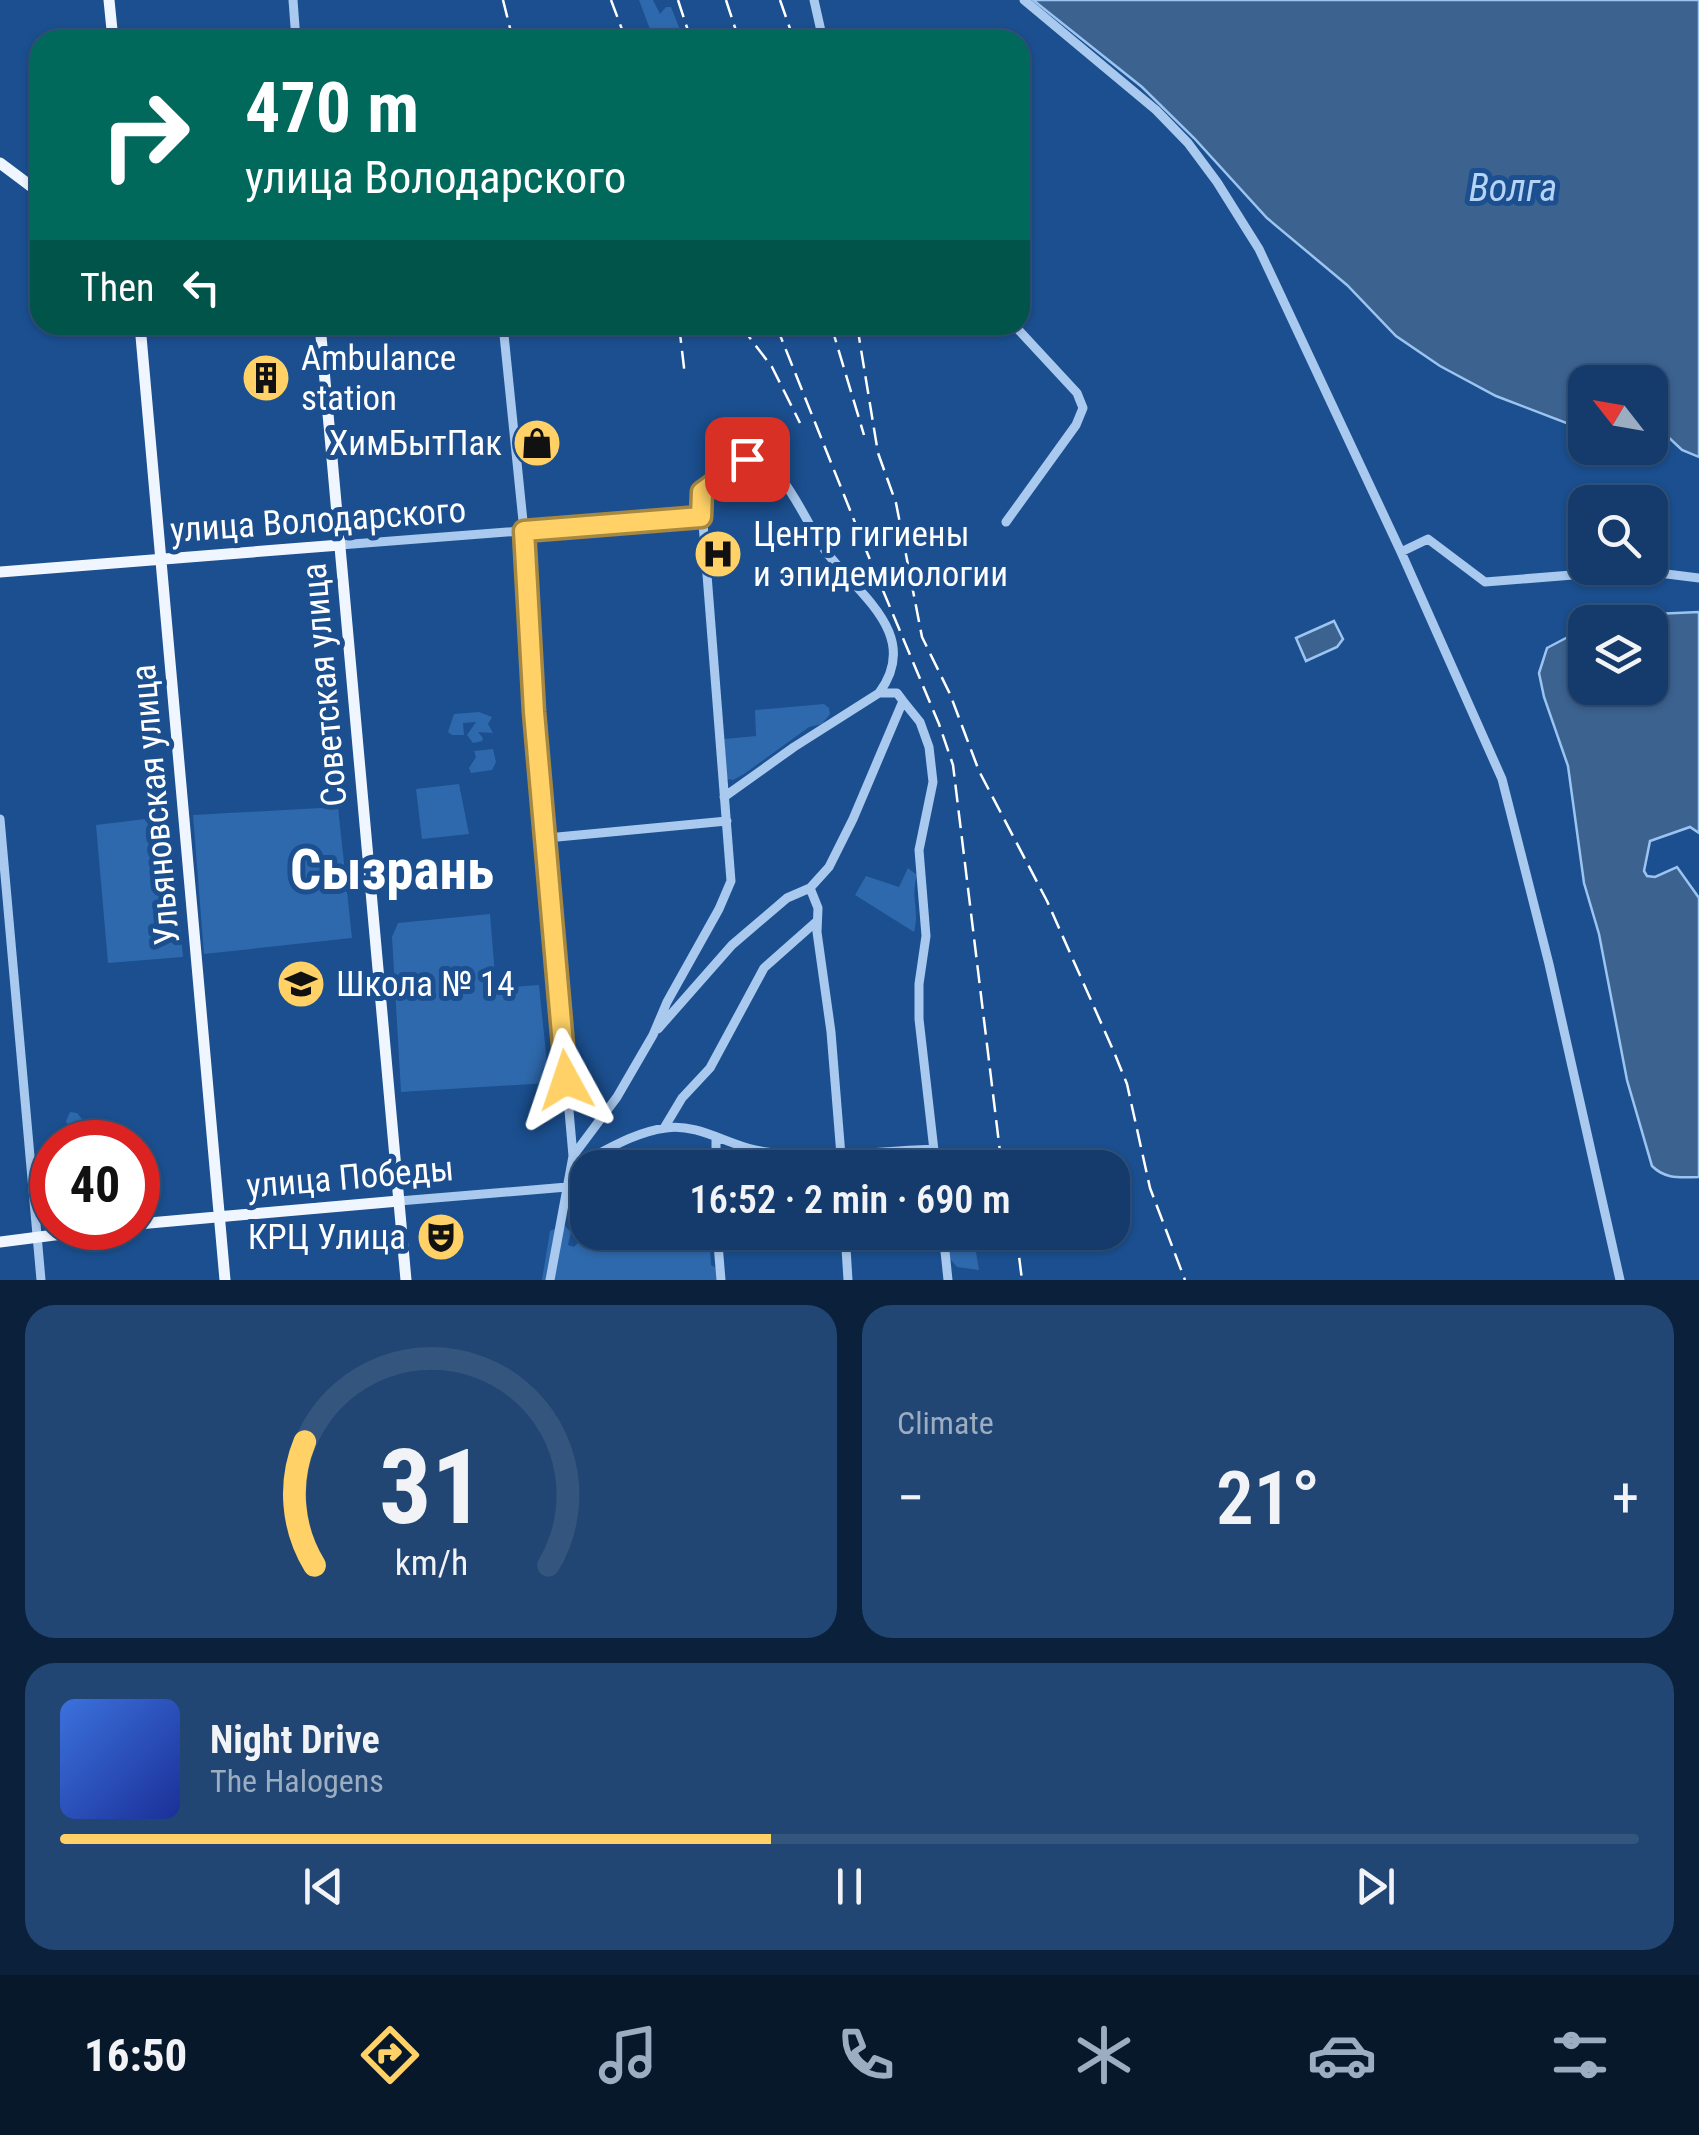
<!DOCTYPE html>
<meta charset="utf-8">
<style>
body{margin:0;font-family:"Roboto Condensed",sans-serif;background:#214673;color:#f1f3f6;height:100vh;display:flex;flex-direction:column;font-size:38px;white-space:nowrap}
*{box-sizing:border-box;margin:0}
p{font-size:32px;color:#9dadc1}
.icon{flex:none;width:55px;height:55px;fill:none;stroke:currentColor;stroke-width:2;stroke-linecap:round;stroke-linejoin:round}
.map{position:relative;height:1280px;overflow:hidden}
.panel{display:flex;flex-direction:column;gap:25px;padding:25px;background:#0b203b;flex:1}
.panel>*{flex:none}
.guide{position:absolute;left:30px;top:30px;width:1000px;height:305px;border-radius:30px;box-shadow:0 2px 8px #0004,0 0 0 2px #33557e;background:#00695c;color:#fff;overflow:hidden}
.needle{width:65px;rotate:301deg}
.controls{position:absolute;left:1568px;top:365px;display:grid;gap:20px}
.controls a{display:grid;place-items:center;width:100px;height:100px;border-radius:20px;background:#143b6b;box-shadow:0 2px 8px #0004,0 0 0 2px #33557e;font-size:50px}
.speed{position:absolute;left:30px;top:1120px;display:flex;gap:20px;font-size:50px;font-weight:700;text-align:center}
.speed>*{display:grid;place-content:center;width:130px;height:130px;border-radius:50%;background:#143b6b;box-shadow:0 2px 8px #0004,0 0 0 2px #33557e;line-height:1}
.speed .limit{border:15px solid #d22;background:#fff;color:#111}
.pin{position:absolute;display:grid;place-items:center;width:85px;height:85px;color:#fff;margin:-42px;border-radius:20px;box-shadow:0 5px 15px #0006}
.me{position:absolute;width:110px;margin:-55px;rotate:355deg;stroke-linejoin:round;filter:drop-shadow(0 0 8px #0008)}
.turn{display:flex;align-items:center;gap:35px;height:210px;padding:0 50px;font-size:45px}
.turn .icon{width:130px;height:130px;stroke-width:2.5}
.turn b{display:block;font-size:70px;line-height:85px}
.then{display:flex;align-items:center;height:95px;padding:0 50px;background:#0003;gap:20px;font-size:38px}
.big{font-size:75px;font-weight:600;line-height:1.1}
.panel .card{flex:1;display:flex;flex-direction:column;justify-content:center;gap:15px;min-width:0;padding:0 35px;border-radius:30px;background:#214673}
.panel .dial{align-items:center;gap:0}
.dial svg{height:260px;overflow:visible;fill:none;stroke:#33557e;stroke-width:7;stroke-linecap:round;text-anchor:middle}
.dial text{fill:#f1f3f6;stroke:none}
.song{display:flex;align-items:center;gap:30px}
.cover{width:120px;height:120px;border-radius:15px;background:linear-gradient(135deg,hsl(220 70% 55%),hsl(230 70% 35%))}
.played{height:10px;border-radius:5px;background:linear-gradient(90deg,#ffd166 45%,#33557e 45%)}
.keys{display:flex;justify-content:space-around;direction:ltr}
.heat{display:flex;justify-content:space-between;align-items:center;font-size:55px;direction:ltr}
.panel .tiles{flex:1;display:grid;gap:25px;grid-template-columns:1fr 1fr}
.card:last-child{grid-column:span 2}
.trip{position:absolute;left:570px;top:1150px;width:560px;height:100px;border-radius:30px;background:#143b6b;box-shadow:0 2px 8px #0004,0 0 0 2px #33557e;font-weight:600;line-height:100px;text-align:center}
.dock{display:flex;height:160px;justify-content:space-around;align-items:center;background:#08182b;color:#9dadc1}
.dock .icon{width:70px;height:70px}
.dock .on{color:#ffd166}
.dock b{font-size:45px;color:#f1f3f6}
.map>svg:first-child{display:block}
</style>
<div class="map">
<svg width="1699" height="1280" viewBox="0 0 1699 1280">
<rect width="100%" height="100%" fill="#1b4f8f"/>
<path fill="#2e69ad" d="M639 0H653L660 14 666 7H671L684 40H654Z
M824 704 829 708 830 714 822 724 809 727 744 774 733 780 727 779 724 739 756 736 755 710Z
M479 712 492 717 488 724 493 733 478 732 483 738 482 741 473 743 467 735 476 722 463 723 464 735H452L448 732 454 714Z
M493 749 496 762 492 770 471 773 469 768 476 757 474 751Z
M459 784 469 834 422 839 416 789Z
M338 807 352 938 204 954 193 815Z
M170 816 183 957 108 963 96 825Z
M908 868 917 875C910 898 920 910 914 932L855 895 866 876 899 887Z
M490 914 496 988 539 985 549 1083 401 1092 392 937 398 923Z
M70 1112 77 1113 86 1124 96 1127 88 1141H69L73 1136 66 1121Z
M564 1225 571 1232 568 1245 574 1247 585 1235 590 1246H635L640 1237 649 1233 670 1241 676 1237V1233H709L711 1265 720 1270V1280H542L550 1231Z
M942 1232 958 1246H975L979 1270 957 1267 938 1245 939 1233Z"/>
<path fill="#3c6290" stroke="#9cc4f0" stroke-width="2.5" d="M1033 0H1699V457L1682 450 1650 420V382H1585V429H1582L1496 396 1440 366 1396 336 1347 285 1267 218 1194 138 1142 87Z
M1699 612V833L1690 827 1650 841 1644 871 1647 876 1655 877 1677 867 1699 898V1177C1681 1177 1666 1180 1652 1166L1627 1080 1599 934 1584 883 1568 766 1544 697 1539 673 1547 648 1585 628V688H1650V622H1608L1654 614Z
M1334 621 1343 639 1337 647 1306 661 1296 638Z"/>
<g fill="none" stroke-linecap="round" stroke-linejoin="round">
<path stroke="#a9c9ee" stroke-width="9" d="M293 0 296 40
M814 0 823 40
M1024 0 1156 110 1188 143 1217 182 1259 249 1401 552 1502 779 1549 964 1620 1280
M503 325 524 531 534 712 573 1156 550 1280
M1006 522 1076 425 1083 408 1077 393 1014 325
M340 545 701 517
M1401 552 1428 539 1485 582 1635 570 1699 578
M903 701 920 722 929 747 933 782 919 850 926 936 919 984V1019L936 1168
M0 819 41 1280
M547 838 727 821
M810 888 818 908 817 932 831 1032 842 1168
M658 1029 732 945 787 898 810 888 829 867 853 819 903 701 897 693H879L794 747 724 797
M664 1128 682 1098 710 1068 764 968 817 921
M573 1156 617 1097 653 1035 667 1002 719 909 731 881 701 498 702 492 747 459C778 450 809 529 824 549 856 593 923 634 879 693
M573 1167C602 1153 633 1132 666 1128 696 1123 727 1144 755 1150 812 1161 877 1151 934 1149
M716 1168V1137
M399 1201 567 1187
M717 1232 721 1280
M845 1232 848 1280
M943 1232 948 1280"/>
<path stroke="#f0f6ff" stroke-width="11" d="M109 0 113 40
M0 163 40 193
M140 325 225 1280
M320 325 406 1280
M0 572 340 545
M138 1224 399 1201
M0 1242 109 1228"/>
<path stroke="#fff" stroke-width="2.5" stroke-dasharray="18 8" stroke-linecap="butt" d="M503 0 513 40
M611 0 626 40
M678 0 691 40
M726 0 739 40
M780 0 794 40
M679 325 685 376
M740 325 772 367 800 423
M776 325 866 550 939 724 953 765 1002 1168
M831 325 864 435
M857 325 878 453 896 503 922 637 950 694 979 771 1047 901 1114 1052 1127 1084 1150 1188 1185 1280
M1016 1232 1022 1280"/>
</g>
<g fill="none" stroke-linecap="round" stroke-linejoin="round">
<g stroke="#a68842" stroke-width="25">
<path id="route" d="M566 1080 534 712 524 531 701 517 702 492 747 459"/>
</g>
<use href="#route" stroke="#ffd166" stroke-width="18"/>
</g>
<defs>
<g id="building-disc" transform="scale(2.5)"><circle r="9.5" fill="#ffd166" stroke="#1b4f8f"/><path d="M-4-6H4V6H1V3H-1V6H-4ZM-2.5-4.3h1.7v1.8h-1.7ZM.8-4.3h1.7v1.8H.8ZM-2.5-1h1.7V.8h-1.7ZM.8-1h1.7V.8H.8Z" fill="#111"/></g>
<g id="shop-disc" transform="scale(2.5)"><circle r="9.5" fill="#ffd166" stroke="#1b4f8f"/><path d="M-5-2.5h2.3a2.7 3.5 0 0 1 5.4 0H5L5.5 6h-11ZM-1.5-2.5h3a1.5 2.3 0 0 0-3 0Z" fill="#111"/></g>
<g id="hospital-disc" transform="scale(2.5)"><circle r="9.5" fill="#ffd166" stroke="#1b4f8f"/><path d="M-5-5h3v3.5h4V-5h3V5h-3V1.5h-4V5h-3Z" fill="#111"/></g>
<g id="school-disc" transform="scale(2.5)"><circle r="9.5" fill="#ffd166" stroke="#1b4f8f"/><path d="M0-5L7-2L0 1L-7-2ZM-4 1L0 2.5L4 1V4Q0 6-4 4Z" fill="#111"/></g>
<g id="theatre-disc" transform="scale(2.5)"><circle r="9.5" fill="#ffd166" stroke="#1b4f8f"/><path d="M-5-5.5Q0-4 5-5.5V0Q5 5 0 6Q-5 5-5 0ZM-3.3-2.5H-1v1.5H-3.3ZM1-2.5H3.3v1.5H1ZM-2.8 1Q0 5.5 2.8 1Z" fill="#111"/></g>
</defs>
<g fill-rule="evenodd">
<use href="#building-disc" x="266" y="378"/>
<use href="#shop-disc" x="537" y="443"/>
<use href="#hospital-disc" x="718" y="554"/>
<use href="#school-disc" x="301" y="984"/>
<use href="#theatre-disc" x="441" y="1237"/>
</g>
<g text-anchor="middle" stroke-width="10" stroke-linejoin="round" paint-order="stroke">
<g font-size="35" fill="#fff" stroke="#1b4f8f" text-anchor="start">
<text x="301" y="370">Ambulance<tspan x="301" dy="40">station</tspan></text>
<text x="502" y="455" text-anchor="end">ХимБытПак</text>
<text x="753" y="546">Центр гигиены<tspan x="753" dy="40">и эпидемиологии</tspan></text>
<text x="336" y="996">Школа № 14</text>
<text x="406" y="1249" text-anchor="end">КРЦ Улица</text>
</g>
<g font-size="35" fill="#fff" stroke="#1b4f8f">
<text transform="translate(318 520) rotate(-4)" y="12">улица Володарского</text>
<text transform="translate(324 685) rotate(-95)" y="12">Советская улица</text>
<text transform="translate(155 805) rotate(-95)" y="12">Ульяновская улица</text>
<text transform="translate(350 1177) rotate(-5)" y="12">улица Победы</text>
</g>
<g font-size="38" font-style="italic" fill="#b5d3f5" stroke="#1b4f8f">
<text x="1513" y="201">Волга</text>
</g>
<g font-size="55" font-weight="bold" fill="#fff" stroke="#1b4f8f">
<text x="392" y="889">Сызрань</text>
</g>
</g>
</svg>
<div class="controls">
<a><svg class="needle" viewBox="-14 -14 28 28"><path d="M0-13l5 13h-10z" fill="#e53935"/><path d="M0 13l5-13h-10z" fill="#9dadc1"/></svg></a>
<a><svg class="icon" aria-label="search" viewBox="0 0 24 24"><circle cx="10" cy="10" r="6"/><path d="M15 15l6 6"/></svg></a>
<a><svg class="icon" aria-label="layers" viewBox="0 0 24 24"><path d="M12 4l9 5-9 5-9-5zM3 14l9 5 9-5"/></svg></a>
</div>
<div class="speed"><div class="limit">40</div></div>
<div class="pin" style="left:747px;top:459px;background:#d93025"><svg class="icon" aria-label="arrive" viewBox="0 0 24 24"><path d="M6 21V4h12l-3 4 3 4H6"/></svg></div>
<svg class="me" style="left:566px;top:1080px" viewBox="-20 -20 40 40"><path d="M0-17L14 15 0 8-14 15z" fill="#ffd166" stroke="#fff" stroke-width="4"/></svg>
<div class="trip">16:52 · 2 min · 690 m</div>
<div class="guide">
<div class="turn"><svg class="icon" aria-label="right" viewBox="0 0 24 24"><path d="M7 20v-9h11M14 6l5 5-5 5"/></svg><div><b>470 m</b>улица Володарского</div></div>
<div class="then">Then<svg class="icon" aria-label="left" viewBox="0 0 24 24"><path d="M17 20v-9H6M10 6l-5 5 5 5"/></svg></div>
</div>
</div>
<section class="panel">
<div class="tiles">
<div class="card dial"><svg viewBox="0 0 100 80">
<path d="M14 69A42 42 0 1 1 86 69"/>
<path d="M14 69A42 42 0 0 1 11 31" stroke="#ffd166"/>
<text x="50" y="56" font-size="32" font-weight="700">31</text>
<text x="50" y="72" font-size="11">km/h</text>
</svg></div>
<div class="card"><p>Climate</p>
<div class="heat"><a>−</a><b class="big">21°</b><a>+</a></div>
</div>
<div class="card">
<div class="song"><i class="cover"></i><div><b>Night Drive</b><p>The Halogens</p></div></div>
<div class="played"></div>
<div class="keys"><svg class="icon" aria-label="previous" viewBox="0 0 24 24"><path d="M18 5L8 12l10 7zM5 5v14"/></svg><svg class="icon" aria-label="pause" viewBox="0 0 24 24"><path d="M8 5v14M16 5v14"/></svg><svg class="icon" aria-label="next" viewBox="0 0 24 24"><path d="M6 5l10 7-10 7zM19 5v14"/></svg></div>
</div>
</div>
</section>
<nav class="dock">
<b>16:50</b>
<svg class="icon on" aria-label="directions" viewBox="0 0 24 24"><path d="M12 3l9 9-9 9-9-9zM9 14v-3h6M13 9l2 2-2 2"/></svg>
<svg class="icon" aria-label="music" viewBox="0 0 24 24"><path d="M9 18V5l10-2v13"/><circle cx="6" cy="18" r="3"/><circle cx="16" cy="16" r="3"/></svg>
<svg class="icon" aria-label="phone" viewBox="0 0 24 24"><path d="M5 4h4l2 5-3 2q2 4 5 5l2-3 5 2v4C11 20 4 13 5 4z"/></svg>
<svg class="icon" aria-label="climate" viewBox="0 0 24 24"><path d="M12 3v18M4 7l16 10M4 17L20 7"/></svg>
<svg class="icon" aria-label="car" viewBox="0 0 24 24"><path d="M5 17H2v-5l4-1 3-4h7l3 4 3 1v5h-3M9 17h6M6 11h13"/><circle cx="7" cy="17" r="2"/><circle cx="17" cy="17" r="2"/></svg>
<svg class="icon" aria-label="filters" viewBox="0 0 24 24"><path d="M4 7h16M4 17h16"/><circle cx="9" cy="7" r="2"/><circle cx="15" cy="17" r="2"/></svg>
</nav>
